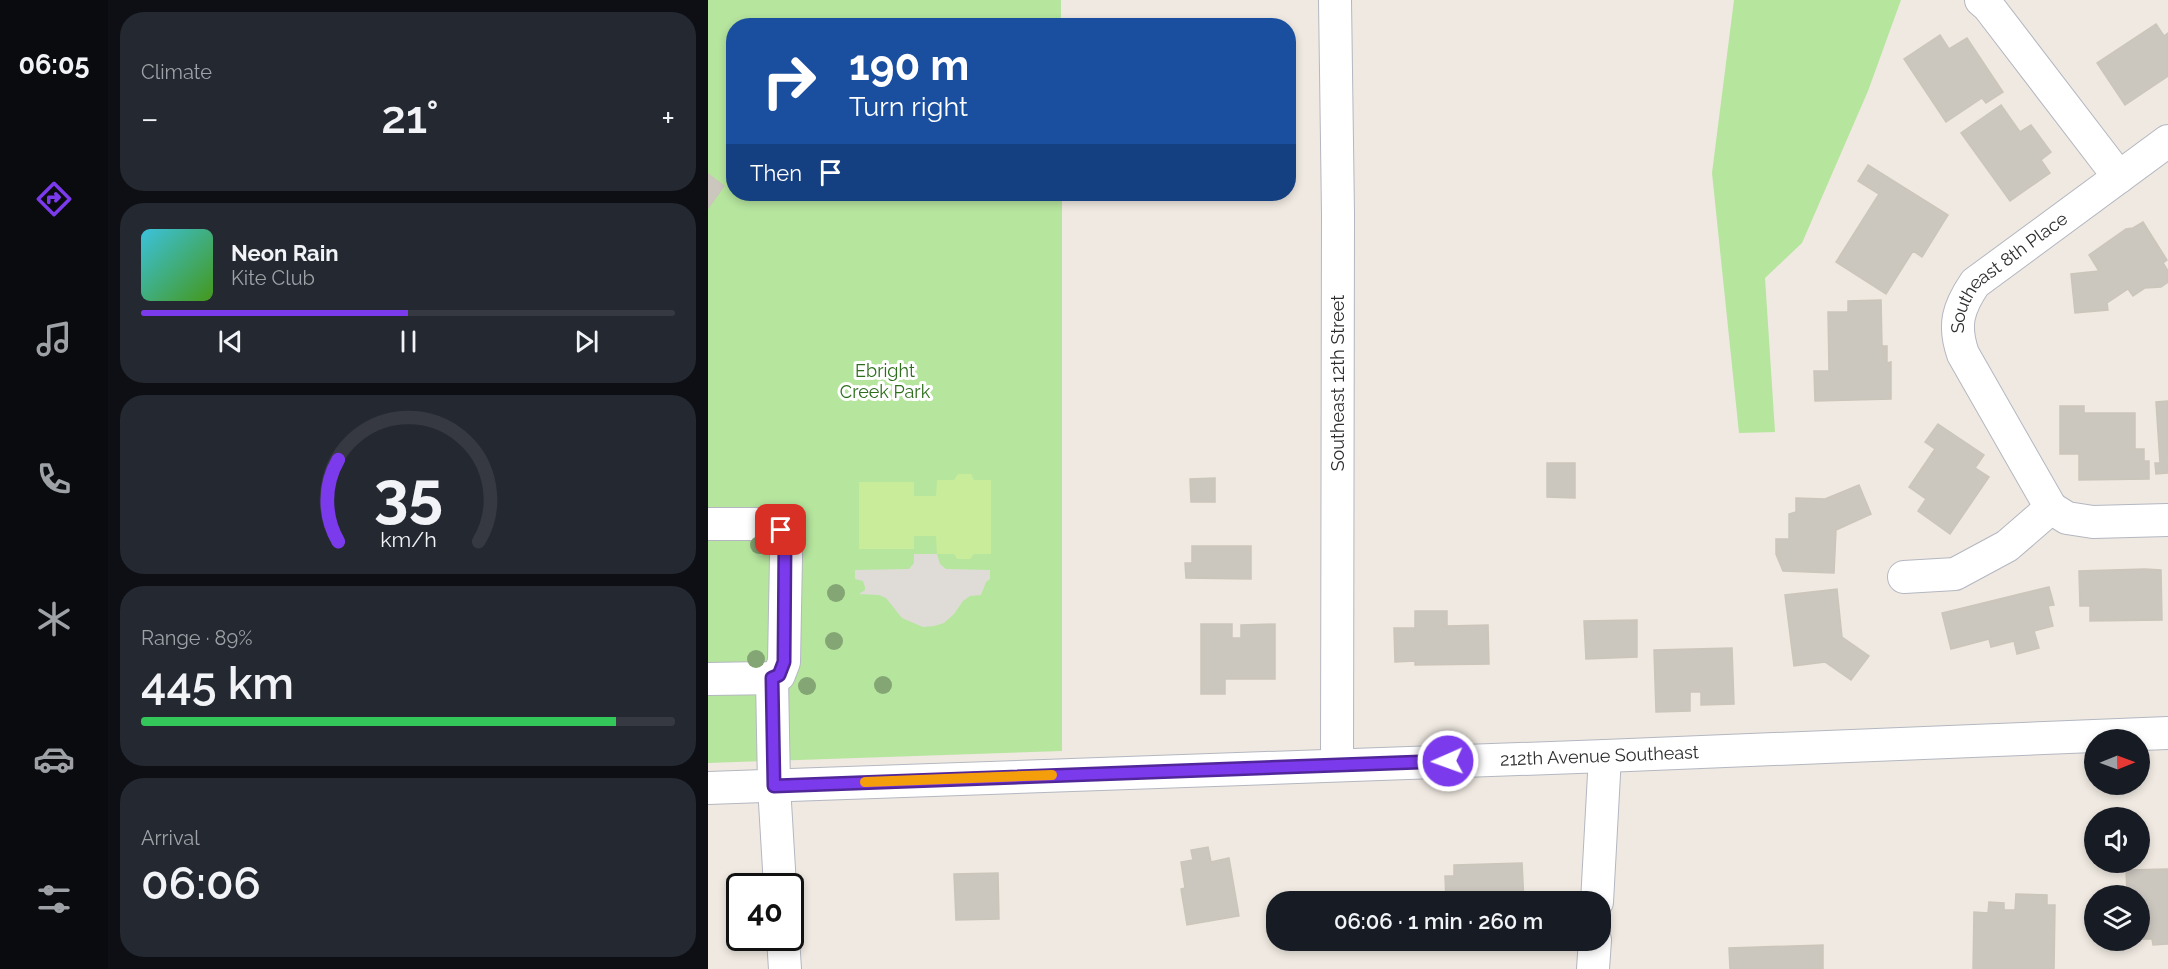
<!DOCTYPE html>
<meta charset="utf-8">
<style>
body{margin:0;font-family:Raleway,sans-serif;background:#242831;color:#f1f3f6;height:100vh;display:flex;flex-direction:column;font-size:22px;white-space:nowrap}
*{box-sizing:border-box;margin:0}
p{font-size:20px;color:#9ea1a6}
.icon{flex:none;width:33px;height:33px;fill:none;stroke:currentColor;stroke-width:2;stroke-linecap:round;stroke-linejoin:round}
.map{position:relative;flex:1;overflow:hidden}
.drawer{display:flex;flex-direction:column;gap:12px;padding:12px;background:#0d0f14;width:600px}
.drawer>*{flex:none}
.guide{position:absolute;left:18px;top:18px;width:570px;height:183px;border-radius:24px;box-shadow:0 3px 9px #0003;background:#1a4fa0;color:#fff;overflow:hidden}
.needle{width:39px;rotate:89deg}
.fabs{position:absolute;left:1376px;top:729px;display:grid;gap:12px}
.fabs a{display:grid;place-items:center;width:66px;height:66px;border-radius:50%;background:#171b24;box-shadow:0 3px 9px #0003;font-size:30px}
.speed{position:absolute;left:18px;top:873px;display:flex;gap:12px;font-size:30px;font-weight:700;text-align:center}
.speed>*{display:grid;place-content:center;width:78px;height:78px;border-radius:50%;background:#171b24;box-shadow:0 3px 9px #0003;line-height:1}
.speed .limit{border:3px solid #111;border-radius:9px;background:#fff;color:#111}
.pin{position:absolute;display:grid;place-items:center;width:51px;height:51px;color:#fff;margin:-26px;border-radius:12px;box-shadow:0 3px 9px #0006}
.me{position:absolute;width:66px;margin:-33px;rotate:268deg;stroke-linejoin:round;filter:drop-shadow(0 0 4px #0008)}
.turn{display:flex;align-items:center;gap:21px;height:126px;padding:0 24px;font-size:27px}
.turn .icon{width:78px;height:78px;stroke-width:2.5}
.turn b{display:block;font-size:42px;line-height:51px}
.then{display:flex;align-items:center;height:57px;padding:0 24px;background:#0003;gap:12px;font-size:22px}
.big{font-size:45px;font-weight:600;line-height:1.1}
.drawer .card{flex:1;display:flex;flex-direction:column;justify-content:center;gap:9px;min-width:0;padding:0 21px;border-radius:24px;background:#242831}
.drawer .dial{align-items:center;gap:0}
.dial svg{height:156px;overflow:visible;fill:none;stroke:#363941;stroke-width:7;stroke-linecap:round;text-anchor:middle}
.dial text{fill:#f1f3f6;stroke:none}
.song{display:flex;align-items:center;gap:18px}
.cover{width:72px;height:72px;border-radius:9px;background:linear-gradient(135deg,hsl(190 70% 55%),hsl(100 70% 35%))}
.played{height:6px;border-radius:3px;background:linear-gradient(90deg,#7c3aed 50%,#363941 50%)}
.keys{display:flex;justify-content:space-around;direction:ltr}
.heat{display:flex;justify-content:space-between;align-items:center;font-size:33px;direction:ltr}
.charge{height:9px;border-radius:4px;background:linear-gradient(90deg,#34c759 89%,#363941 0)}
.trip{position:absolute;left:558px;top:891px;width:345px;height:60px;border-radius:24px;background:#171b24;box-shadow:0 3px 9px #0003;font-weight:600;line-height:60px;text-align:center}
main{display:flex;flex:1;min-height:0}
.menu{display:flex;flex-direction:column;width:108px;justify-content:space-around;align-items:center;background:#090b0e;color:#9ea1a6}
.menu .icon{width:42px;height:42px}
.menu .active{color:#7c3aed}
.menu b{font-size:27px;color:#f1f3f6}
.map>svg:first-child{display:block}
</style>
<main>
<nav class="menu">
<b>06:05</b>
<svg class="icon active" aria-label="directions" viewBox="0 0 24 24"><path d="M12 3l9 9-9 9-9-9zM9 14v-3h6M13 9l2 2-2 2"/></svg>
<svg class="icon" aria-label="music" viewBox="0 0 24 24"><path d="M9 18V5l10-2v13"/><circle cx="6" cy="18" r="3"/><circle cx="16" cy="16" r="3"/></svg>
<svg class="icon" aria-label="phone" viewBox="0 0 24 24"><path d="M5 4h4l2 5-3 2q2 4 5 5l2-3 5 2v4C11 20 4 13 5 4z"/></svg>
<svg class="icon" aria-label="climate" viewBox="0 0 24 24"><path d="M12 3v18M4 7l16 10M4 17L20 7"/></svg>
<svg class="icon" aria-label="car" viewBox="0 0 24 24"><path d="M5 17H2v-5l4-1 3-4h7l3 4 3 1v5h-3M9 17h6M6 11h13"/><circle cx="7" cy="17" r="2"/><circle cx="17" cy="17" r="2"/></svg>
<svg class="icon" aria-label="filters" viewBox="0 0 24 24"><path d="M4 7h16M4 17h16"/><circle cx="9" cy="7" r="2"/><circle cx="15" cy="17" r="2"/></svg>
</nav>
<section class="drawer">
<div class="card"><p>Climate</p>
<div class="heat"><a>−</a><b class="big">21°</b><a>+</a></div>
</div>
<div class="card">
<div class="song"><i class="cover"></i><div><b>Neon Rain</b><p>Kite Club</p></div></div>
<div class="played"></div>
<div class="keys"><svg class="icon" aria-label="previous" viewBox="0 0 24 24"><path d="M18 5L8 12l10 7zM5 5v14"/></svg><svg class="icon" aria-label="pause" viewBox="0 0 24 24"><path d="M8 5v14M16 5v14"/></svg><svg class="icon" aria-label="next" viewBox="0 0 24 24"><path d="M6 5l10 7-10 7zM19 5v14"/></svg></div>
</div>
<div class="card dial"><svg viewBox="0 0 100 80">
<path d="M14 69A42 42 0 1 1 86 69"/>
<path d="M14 69A42 42 0 0 1 14 27" stroke="#7c3aed"/>
<text x="50" y="56" font-size="32" font-weight="700">35</text>
<text x="50" y="72" font-size="11">km/h</text>
</svg></div>
<div class="card"><p>Range · 89%</p><b class="big">445 km</b><div class="charge"></div></div>
<div class="card"><p>Arrival</p><b class="big">06:06</b></div>
</section>
<div class="map">
<svg width="1460" height="969" viewBox="0 0 1460 969">
<rect width="100%" height="100%" fill="#efe9e1"/>
<path fill="#b6e59e" d="M0 0H353V25L26 26V194H354V751L0 763Z
M1026 0H1193L1160 91 1094 243 1057 278 1067 432 1031 433 1004 173Z"/>
<path fill="#c9ec9a" d="M250 474H263L266 480H283V554H266L262 559H249L246 554H229L228 536H206V549H151V482H206V496H228L229 480H246Z"/>
<path fill="#dfdcd8" d="M206 554H229L232 564 238 569 282 570V579L278 582 273 595 262 596 255 601 246 614 236 623 226 626 215 627 194 618 178 598 171 595 151 594 157 590V587L155 581 147 579V570L201 569 206 563Z"/>
<path fill="#cbc7bf" stroke="#cbc5ba" stroke-width="1.5" d="M1448 24 1456 36 1460 33V76L1417 105 1389 63Z
M1232 35 1241 49 1259 38 1295 92 1278 103 1274 98 1238 122 1196 59Z
M1293 105 1312 132 1323 125 1343 152 1333 160 1342 173 1302 201 1253 133Z
M1160 165 1240 215 1214 257 1205 251 1178 294 1128 262 1171 194 1150 181Z
M0 174 16 186 0 208Z
M1435 222 1459 260 1455 263 1460 271V282L1453 287 1437 288 1425 296 1420 289 1399 303 1400 310 1367 313 1363 274 1391 271 1381 255 1418 229 1425 228Z
M1173 300 1174 346H1179V363L1183 362V399L1107 401 1106 371H1121L1120 312H1140V301Z
M1460 401V473L1448 474 1447 463H1452L1448 402Z
M1352 406H1376V413H1427V449H1436V461H1441V479L1371 480V454H1352Z
M1230 424 1276 455 1267 468 1281 477 1242 534 1210 511 1218 499 1201 487 1227 449 1217 442Z
M839 463H867V498L839 497Z
M507 478V502H483L482 479Z
M1151 485 1163 514 1128 530 1126 573 1075 571 1068 554V539H1081V514L1088 512V498L1117 499Z
M484 546H543V579L478 578 477 563H484Z
M1437 569 1453 570 1454 620 1382 621V606H1372L1371 571Z
M1341 587 1346 605 1340 606 1345 626 1326 631 1331 648 1309 654 1306 641 1283 647 1281 639 1243 649 1234 613Z
M1129 589 1134 637 1161 656 1143 680 1117 662 1086 666 1077 595Z
M707 611H739V626L780 625 781 664 707 665V661L687 662 686 628H707Z
M929 620V657L878 659 876 621Z
M493 624H524V638H533V625L567 624V679H517V694H493Z
M1024 648 1026 704 993 705V692H982V711L948 712 946 650Z
M500 847 503 862 521 858 531 916 479 925 473 889 477 888 473 862 485 860 483 850Z
M814 863 816 902H738L737 876H746V865Z
M1460 869V944L1445 945 1444 939H1431V896H1419L1418 870Z
M290 873 291 919 248 920 246 874Z
M1308 894 1339 895V905H1347L1346 969H1265L1266 912 1280 913 1281 902 1296 903V910H1307Z
M1115 945V969H1022L1021 948Z"/>
<g fill="none" stroke-linecap="round" stroke-linejoin="round">
<g stroke="#b4b7c1" stroke-width="34">
<g id="minor">
<path d="M627 0 630 214 629 765"/>
<path d="M1273 0 1280 6 1411 177"/>
<path id="s1" d="M1343 508 1255 354C1245 325 1250 308 1267 283L1460 141"/>
<path d="M0 524H57C78 529 77 537 78 557L76 662 71 675 64 678 0 679"/>
<path d="M1196 577 1247 574 1299 546 1343 508 1359 518 1385 522 1460 520"/>
<path d="M64 678 66 786 72 886"/>
<path id="s2" d="M0 788 897 756 1460 733"/>
<path d="M889 902 897 756"/>
<path d="M75 938 77 969"/>
<path d="M885 969 887 940"/>
</g>
</g>
<use href="#minor" stroke="#fff" stroke-width="32"/>
</g>
<g fill="#84a574">
<circle cx="51" cy="545" r="9"/>
<circle cx="128" cy="593" r="9"/>
<circle cx="126" cy="641" r="9"/>
<circle cx="48" cy="659" r="9"/>
<circle cx="175" cy="685" r="9"/>
<circle cx="99" cy="686" r="9"/>
</g>
<g fill="none" stroke-linecap="round" stroke-linejoin="round">
<g stroke="#51269a" stroke-width="15">
<path id="route" d="M73 530 77 540 76 662 71 675 64 678 66 786 740 761"/>
</g>
<use href="#route" stroke="#7c3aed" stroke-width="10"/>
<path stroke="#f59e0b" stroke-width="10" d="M157 782 344 775"/>
</g>
<g text-anchor="middle" stroke-width="6" stroke-linejoin="round" paint-order="stroke">
<g font-size="18" fill="#2e2e2e" stroke="#fff">
<text dy="6" stroke="none"><textPath href="#s1" startOffset="282">Southeast 8th Place</textPath></text>
<text transform="translate(630 383) rotate(-90)" y="6">Southeast 12th Street</text>
<text dy="6" stroke="none"><textPath href="#s2" startOffset="892">212th Avenue Southeast</textPath></text>
</g>
<g font-size="18" fill="#2c6e1b" stroke="#fff">
<text x="177" y="377">Ebright<tspan x="177" dy="21">Creek Park</tspan></text>
</g>
</g>
</svg>
<div class="fabs">
<a><svg class="needle" viewBox="-14 -14 28 28"><path d="M0-13l5 13h-10z" fill="#e53935"/><path d="M0 13l5-13h-10z" fill="#9ea1a6"/></svg></a>
<a><svg class="icon" aria-label="sound" viewBox="0 0 24 24"><path d="M4 9h4l5-4v14l-5-4H4zM17 9q2 3 0 6"/></svg></a>
<a><svg class="icon" aria-label="layers" viewBox="0 0 24 24"><path d="M12 4l9 5-9 5-9-5zM3 14l9 5 9-5"/></svg></a>
</div>
<div class="speed"><div class="limit">40</div></div>
<div class="pin" style="left:73px;top:530px;background:#d93025"><svg class="icon" aria-label="arrive" viewBox="0 0 24 24"><path d="M6 21V4h12l-3 4 3 4H6"/></svg></div>
<svg class="me" style="left:740px;top:761px" viewBox="-20 -20 40 40"><circle r="17" fill="#7c3aed" stroke="#fff" stroke-width="3"/><path d="M0-11L8 9 0 5-8 9z" fill="#fff"/></svg>
<div class="trip">06:06 · 1 min · 260 m</div>
<div class="guide">
<div class="turn"><svg class="icon" aria-label="right" viewBox="0 0 24 24"><path d="M7 20v-9h11M14 6l5 5-5 5"/></svg><div><b>190 m</b>Turn right</div></div>
<div class="then">Then<svg class="icon" aria-label="arrive" viewBox="0 0 24 24"><path d="M6 21V4h12l-3 4 3 4H6"/></svg></div>
</div>
</div>
</main>
